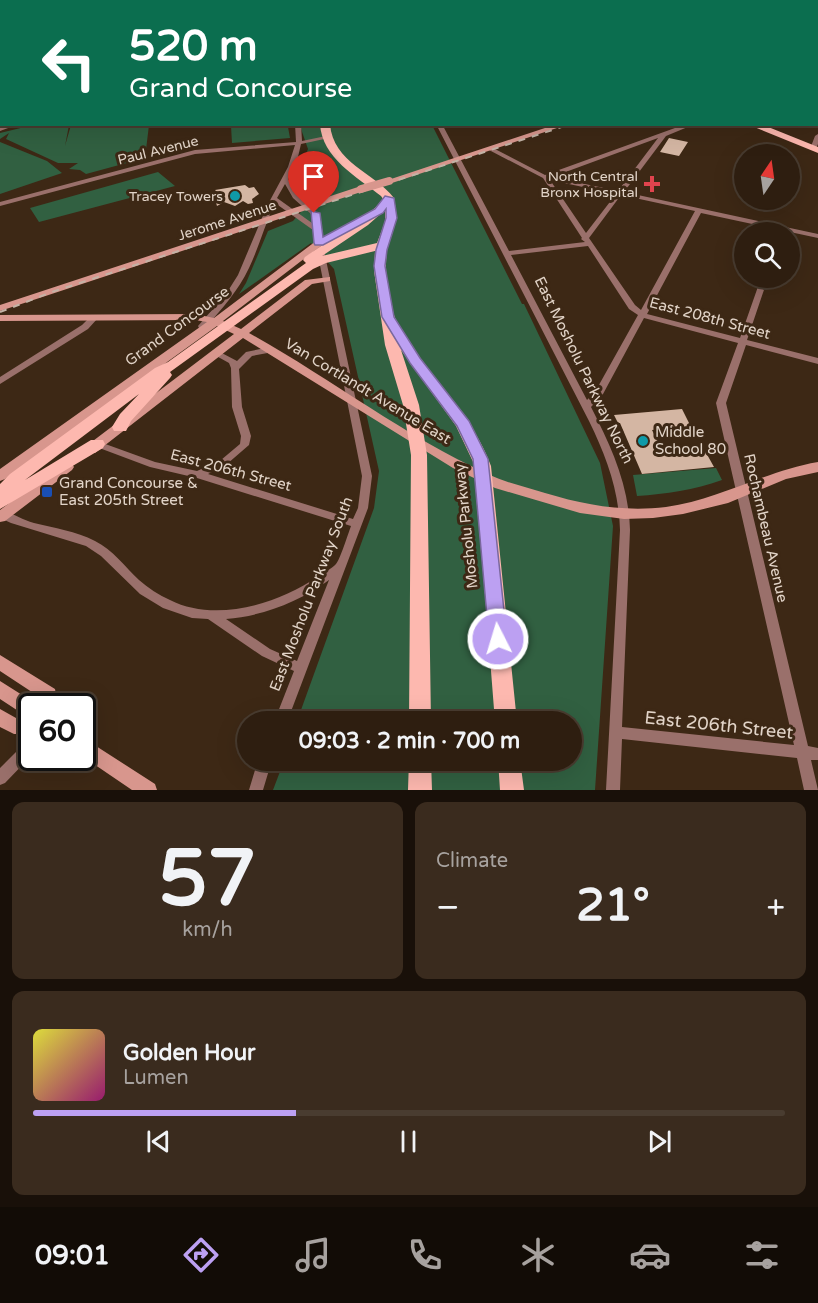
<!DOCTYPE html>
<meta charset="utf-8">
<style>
body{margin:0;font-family:"Varela Round",sans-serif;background:#3a2b1e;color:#f1f3f6;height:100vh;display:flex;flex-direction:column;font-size:22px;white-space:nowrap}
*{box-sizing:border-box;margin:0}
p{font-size:20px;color:#a7a29f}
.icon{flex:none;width:33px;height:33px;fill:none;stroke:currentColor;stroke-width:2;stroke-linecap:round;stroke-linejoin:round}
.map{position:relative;height:790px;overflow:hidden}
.side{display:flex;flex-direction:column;gap:12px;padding:12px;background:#191009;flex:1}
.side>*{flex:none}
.guide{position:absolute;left:0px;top:0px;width:819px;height:126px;box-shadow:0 6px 24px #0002,0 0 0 2px #493c30;background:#0b6e4f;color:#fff;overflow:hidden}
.needle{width:39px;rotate:13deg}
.buttons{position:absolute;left:734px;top:144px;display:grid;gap:12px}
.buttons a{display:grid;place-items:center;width:66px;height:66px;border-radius:50%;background:#2e1e10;box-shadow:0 6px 24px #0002,0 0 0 2px #493c30;font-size:30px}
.speed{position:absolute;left:18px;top:693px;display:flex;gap:12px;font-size:30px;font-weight:700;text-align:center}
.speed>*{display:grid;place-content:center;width:78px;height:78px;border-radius:50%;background:#2e1e10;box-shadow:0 6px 24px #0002,0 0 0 2px #493c30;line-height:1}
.speed .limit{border:3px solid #111;border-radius:9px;background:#fff;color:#111}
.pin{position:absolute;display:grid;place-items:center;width:51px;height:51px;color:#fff;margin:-62px -26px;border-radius:50% 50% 50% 0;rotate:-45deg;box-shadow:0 0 6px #0007}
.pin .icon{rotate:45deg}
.me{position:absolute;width:66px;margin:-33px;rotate:355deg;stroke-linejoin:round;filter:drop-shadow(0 0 4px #0008)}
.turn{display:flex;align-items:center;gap:21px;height:126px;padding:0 30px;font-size:27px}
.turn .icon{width:78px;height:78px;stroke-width:2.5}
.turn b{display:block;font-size:42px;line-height:51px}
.big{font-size:45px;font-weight:700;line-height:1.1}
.side .tile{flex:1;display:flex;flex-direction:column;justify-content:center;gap:9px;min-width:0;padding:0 21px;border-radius:12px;background:#3a2b1e}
.side .dial{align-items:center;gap:0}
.dial b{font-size:78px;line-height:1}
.song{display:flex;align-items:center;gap:18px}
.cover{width:72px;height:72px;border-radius:9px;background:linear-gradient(135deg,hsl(60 70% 55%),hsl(320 70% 35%))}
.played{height:6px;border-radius:3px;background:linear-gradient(90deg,#bca0f2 35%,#493c30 35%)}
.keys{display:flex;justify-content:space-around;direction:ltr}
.heat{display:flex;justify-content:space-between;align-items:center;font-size:33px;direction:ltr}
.side .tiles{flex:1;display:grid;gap:12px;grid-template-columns:1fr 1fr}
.tile:last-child{grid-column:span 2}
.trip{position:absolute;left:237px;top:711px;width:345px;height:60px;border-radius:30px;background:#2e1e10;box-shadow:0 6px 24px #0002,0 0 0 2px #493c30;font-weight:700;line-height:60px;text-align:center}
.dock{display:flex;height:96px;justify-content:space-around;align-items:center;background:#120c06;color:#a7a29f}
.dock .icon{width:42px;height:42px}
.dock .on{color:#bca0f2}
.dock b{font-size:27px;color:#f1f3f6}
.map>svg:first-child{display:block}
</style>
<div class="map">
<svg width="818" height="790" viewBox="0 0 818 790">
<rect width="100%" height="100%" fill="#3d2815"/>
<path fill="#316041" d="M186 0H818V4V2Z
M271 124 288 127 290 138 232 143 231 126Z
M302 124 432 125 522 304H524L600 463 613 526 595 790H273L284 761 572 760V722L297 721 374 508 379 471 334 269 311 243 239 294 246 283 268 231 293 221 313 198C285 186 299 171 308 149L300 126Z
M33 125H69L65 146 71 125H149L145 158 86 174 80 170 69 169 78 163H58L6 139 9 133 0 139V133Z
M0 142 47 161 62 173 0 194Z
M158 172 175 186 39 222 30 208Z
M716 468 722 480C694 490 666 494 637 496L633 475Z"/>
<path fill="#d4b6a3" d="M669 138 688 142 679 156 660 152Z
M245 185 249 188 254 187 259 194 252 199 253 203 248 204 243 201 235 206 224 202 217 206 214 196 219 194 215 190Z
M682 409 691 427 652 430 663 452 704 449 714 467 642 474 620 423H618L614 415Z"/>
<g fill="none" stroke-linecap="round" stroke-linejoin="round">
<path fill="#9a706b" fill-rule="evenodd" d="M64 0H70L60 2Z
M133 0H139L129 2Z
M0 32H2V35H0Z
M9 124H19L0 131V127Z
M295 124H301L302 141 326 136 329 138 301 144 298 157 288 179 298 196 317 213 326 260 372 476 368 508 287 722H274L294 671 262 656 208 619 192 618 163 608 140 594 101 556 86 546 11 523 0 518V513L4 511C14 514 23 520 34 523 54 528 76 531 95 541 113 550 125 567 139 580 148 588 159 595 170 600 215 623 278 604 317 577 322 573 332 569 336 564 340 560 348 534 351 526L197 478 150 467 94 446 92 444 94 442 97 441 155 462 197 471 221 460 240 444 241 436 232 407 231 368 229 363 211 353 215 350 218 351 237 361 246 352 270 347 273 348 274 350 273 352 252 356 239 369 242 407 251 436 249 445 227 464 208 474 353 519 358 508 362 476 313 230 275 203C265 224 259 247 249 268 238 291 222 309 205 328H199L198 326 226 294 238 275 267 206 288 167 295 145 195 154 0 206V202L195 150 296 142ZM285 184 293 198 311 214 312 223 277 198ZM329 580 297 661 270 649 226 619C263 616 299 602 329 580Z
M436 124H442L509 251 585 242 581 239 582 238 543 178 489 150V148H493L545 175 686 124H695L666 136 624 192 818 234V238L701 213 647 314 740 338 761 278H768L747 340 818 358V364L746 345 726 403 808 746 818 748V760H811L818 790H804L797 758 622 739 620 790H606L620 530C619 490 606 456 589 421ZM658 138 618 191 552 177ZM550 180 616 194 586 233ZM621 195 695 211 641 310 635 305 589 238ZM588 246 629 309 638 315 595 392 587 400 511 255ZM644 318 738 343 716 403 794 745 622 727 630 530C629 485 611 446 591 407L603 394Z
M818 134V144L816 149 811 150 810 149 815 136Z
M91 316H97L98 318 88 329 0 384V377L82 325Z
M32 739V755L5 783 0 785V768L27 741Z
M258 760H272L263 790H249Z"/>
<path fill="#d8968d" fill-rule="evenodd" d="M4 0H10V2H4Z
M2 7V12L0 13V8Z
M0 43 2 44V48L0 47Z
M557 124H569L392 183 385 181Z
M361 186 365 189 364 191 0 311V305Z
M377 209 381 212 380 214 322 245 223 321 241 329 305 280 330 277V281L312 284 249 333C330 378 404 436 488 474 506 483 526 487 545 493 585 505 623 512 666 507 719 500 765 471 818 462V472L786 479 728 503 683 514 653 518 624 519 580 513 495 488 453 468 243 338 95 453H85L84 450 85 447 234 334 217 326 5 479 0 481V469L207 322 195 320 0 321V315L195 314 214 318 316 241Z
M67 462 72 464 74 467 72 470 5 521 0 522V510L62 464Z
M0 655 55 689 58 706H42L41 698 0 671Z
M0 681 38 705 32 706V734H14L0 727V709L16 718H29L0 699Z
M82 737 155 784 157 790H132L82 756Z"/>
<path fill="#fdb8af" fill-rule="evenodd" d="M320 124H330C333 163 374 172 394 198 399 226 391 227 387 251 384 271 388 297 394 315 396 322 404 332 408 339 434 383 473 416 491 466L517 722H495L475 466 456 426 401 350 419 405 427 455 431 722H409L411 455 403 405 385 345 374 271 375 251 326 263 313 269 170 372 172 375 170 378 131 421 126 431H114L112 427 120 414 139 394 25 480 91 440H103L105 444 103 448 0 509V484L10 474 155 368 168 362 306 263 303 260 305 257C330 239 363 224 383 199L381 196C357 177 322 158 320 124ZM385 210V222L377 243 322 256 368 225Z
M747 124H761L818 147V153Z
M409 760H431L432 790H408Z
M498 760H520L524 790H500Z"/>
<path fill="#fbe6e2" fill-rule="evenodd" d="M350 0H358V2H350Z"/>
<path stroke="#c3b3a6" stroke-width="2" stroke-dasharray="7 7" stroke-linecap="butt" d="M0 312 52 292 571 124"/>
<path stroke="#d8968d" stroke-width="8" d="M361 189 389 181"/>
</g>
<path fill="#bca0f2" stroke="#7a689d" stroke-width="1.5" d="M385 196 394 198 397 218 387 250 385 266 394 317 420 358 469 421 488 459 507 639 505 644 498 646 492 644 489 639 473 459 457 426 410 363 382 317 374 266 376 250 386 218V209L383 213 323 245H315L314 243 311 211 320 213 323 237 375 209Z"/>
<path fill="#e0444e" stroke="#3d2815" stroke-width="2" d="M649 175h6v6h6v6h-6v6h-6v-6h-6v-6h6z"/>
<g fill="#0f9aa8" stroke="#3d2815" stroke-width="2">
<circle cx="235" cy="196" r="6"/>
<circle cx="643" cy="441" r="6"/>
</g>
<rect fill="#1a4fb4" stroke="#3d2815" stroke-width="2" x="41" y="486" width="12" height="12" rx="3"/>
<g text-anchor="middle" stroke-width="6" stroke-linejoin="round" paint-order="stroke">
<g font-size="14" fill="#e2d4c8" stroke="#3d2815">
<text transform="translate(158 150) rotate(-14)" y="5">Paul Avenue</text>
<text transform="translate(227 220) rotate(-18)" y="5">Jerome Avenue</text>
</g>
<g font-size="14" fill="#e2d4c8" stroke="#3d2815" text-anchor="end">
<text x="638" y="181">North Central<tspan x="638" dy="16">Bronx Hospital</tspan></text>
<text x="223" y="201">Tracey Towers</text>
</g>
<g font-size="15" fill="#e2d4c8" stroke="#3d2815">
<text transform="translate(710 318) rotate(15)" y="5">East 208th Street</text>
<text transform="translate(177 326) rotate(-36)" y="5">Grand Concourse</text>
<text transform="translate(584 370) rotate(64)" y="5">East Mosholu Parkway North</text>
<text transform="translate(368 391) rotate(31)" y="5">Van Cortlandt Avenue East</text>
<text transform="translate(231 470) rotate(15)" y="5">East 206th Street</text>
<text transform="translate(466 526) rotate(-96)" y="5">Mosholu Parkway</text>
<text transform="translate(766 528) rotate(77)" y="5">Rochambeau Avenue</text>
<text transform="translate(311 594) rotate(-69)" y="5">East Mosholu Parkway South</text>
</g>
<g font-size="15" fill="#e2d4c8" stroke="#3d2815" text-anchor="start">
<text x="655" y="437">Middle<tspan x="655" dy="17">School 80</tspan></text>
<text x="59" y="488">Grand Concourse &amp;<tspan x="59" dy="17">East 205th Street</tspan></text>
</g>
<g font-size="18" fill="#e2d4c8" stroke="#3d2815">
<text transform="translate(719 725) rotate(6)" y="6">East 206th Street</text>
</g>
</g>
</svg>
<div class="buttons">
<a><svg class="needle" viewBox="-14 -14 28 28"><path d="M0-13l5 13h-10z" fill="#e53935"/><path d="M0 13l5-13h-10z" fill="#a7a29f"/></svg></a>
<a><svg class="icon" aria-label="search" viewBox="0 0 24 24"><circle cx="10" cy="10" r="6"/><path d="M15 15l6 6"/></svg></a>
</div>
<div class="speed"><div class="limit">60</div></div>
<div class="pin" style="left:314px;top:213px;background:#d93025"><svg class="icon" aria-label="arrive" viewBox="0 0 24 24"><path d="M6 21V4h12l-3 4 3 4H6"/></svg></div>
<svg class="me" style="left:498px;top:639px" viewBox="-20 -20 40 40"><circle r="17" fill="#bca0f2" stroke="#fff" stroke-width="3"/><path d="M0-11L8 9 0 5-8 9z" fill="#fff"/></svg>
<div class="trip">09:03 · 2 min · 700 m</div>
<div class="guide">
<div class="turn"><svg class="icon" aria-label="left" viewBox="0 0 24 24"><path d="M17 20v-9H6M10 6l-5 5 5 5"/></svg><div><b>520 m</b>Grand Concourse</div></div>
</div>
</div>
<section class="side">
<div class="tiles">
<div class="tile dial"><b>57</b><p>km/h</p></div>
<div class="tile"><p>Climate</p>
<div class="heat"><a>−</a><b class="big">21°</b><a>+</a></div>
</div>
<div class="tile">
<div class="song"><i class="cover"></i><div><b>Golden Hour</b><p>Lumen</p></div></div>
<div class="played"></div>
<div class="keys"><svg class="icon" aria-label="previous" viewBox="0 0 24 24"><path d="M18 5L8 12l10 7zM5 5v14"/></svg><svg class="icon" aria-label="pause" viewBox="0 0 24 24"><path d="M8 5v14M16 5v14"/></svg><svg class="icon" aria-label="next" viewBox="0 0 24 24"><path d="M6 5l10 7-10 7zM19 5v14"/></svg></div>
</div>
</div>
</section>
<nav class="dock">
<b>09:01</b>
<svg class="icon on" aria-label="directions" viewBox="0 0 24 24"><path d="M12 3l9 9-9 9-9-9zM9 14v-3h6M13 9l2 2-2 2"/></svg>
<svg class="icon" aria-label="music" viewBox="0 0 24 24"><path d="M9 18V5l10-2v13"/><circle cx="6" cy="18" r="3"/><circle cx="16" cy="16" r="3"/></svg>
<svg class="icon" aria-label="phone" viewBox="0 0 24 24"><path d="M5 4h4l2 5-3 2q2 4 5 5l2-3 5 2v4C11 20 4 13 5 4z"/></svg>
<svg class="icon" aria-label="climate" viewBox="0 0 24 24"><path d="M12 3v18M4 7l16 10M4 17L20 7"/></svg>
<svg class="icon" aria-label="car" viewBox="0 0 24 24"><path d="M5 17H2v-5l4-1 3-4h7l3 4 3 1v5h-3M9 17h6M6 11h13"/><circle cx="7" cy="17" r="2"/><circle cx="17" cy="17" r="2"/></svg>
<svg class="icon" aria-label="filters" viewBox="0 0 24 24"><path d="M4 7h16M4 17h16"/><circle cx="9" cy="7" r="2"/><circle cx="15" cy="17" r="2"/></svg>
</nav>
